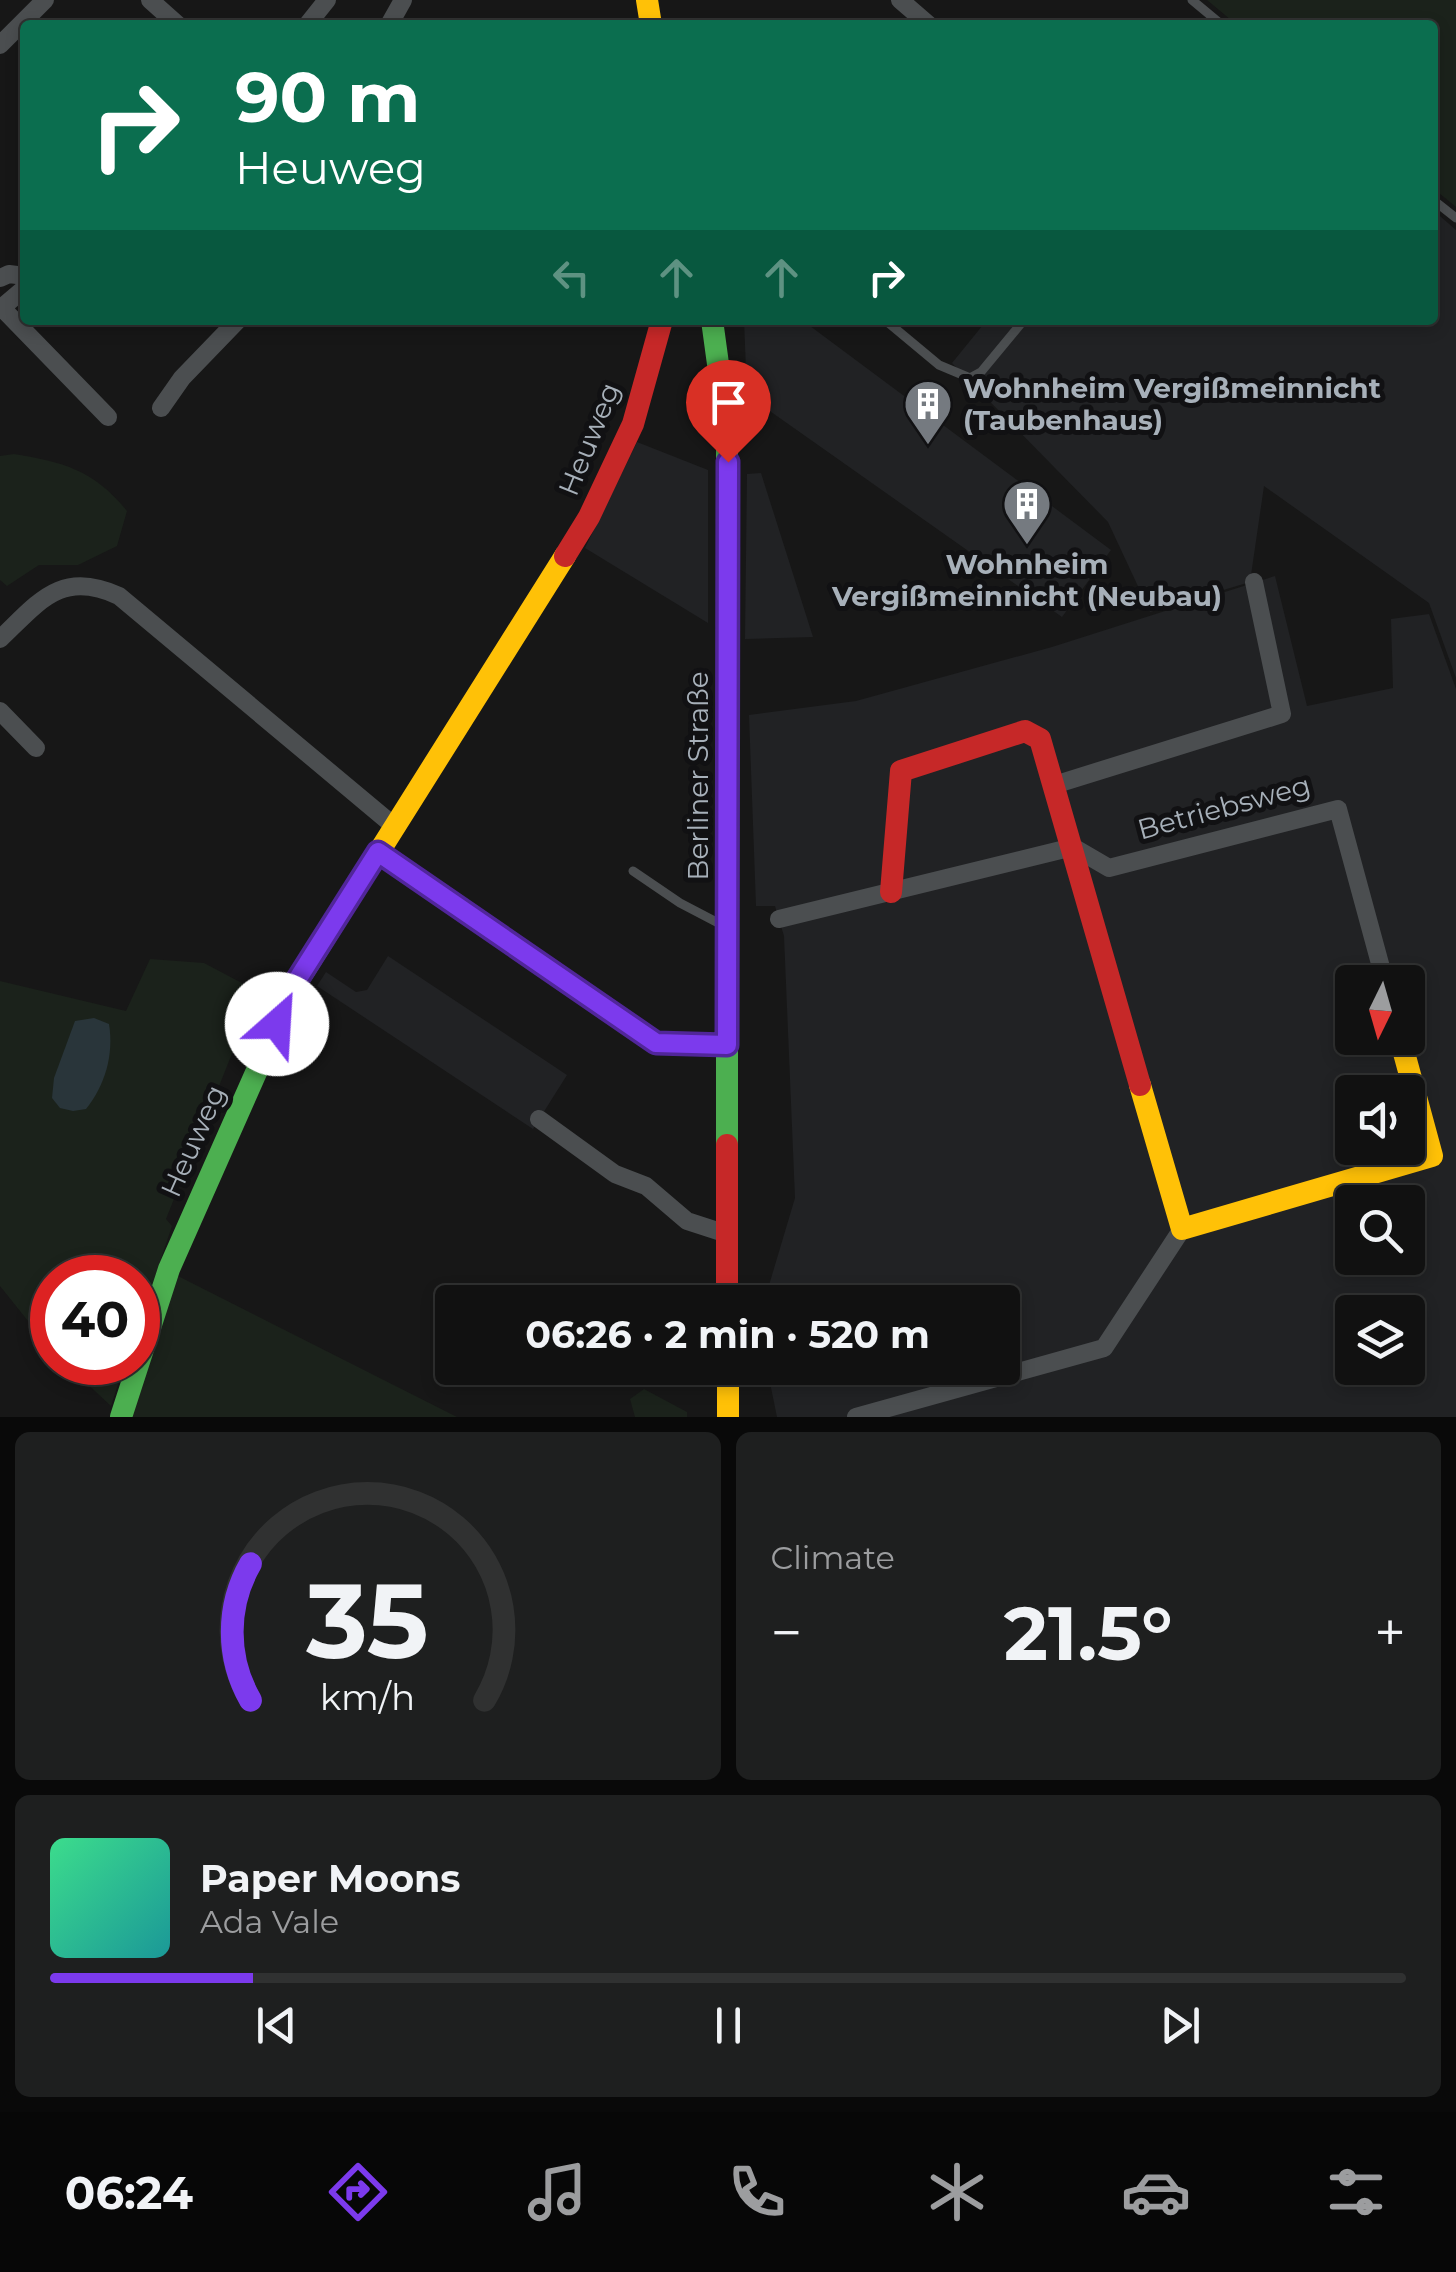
<!DOCTYPE html>
<meta charset="utf-8">
<style>
body{margin:0;font-family:Montserrat,sans-serif;background:#1e1f1f;color:#f1f3f6;height:100vh;display:flex;flex-direction:column;font-size:38px;white-space:nowrap}
*{box-sizing:border-box;margin:0}
p{font-size:32px;color:#9c9d9f}
.icon{flex:none;width:55px;height:55px;fill:none;stroke:currentColor;stroke-width:2;stroke-linecap:round;stroke-linejoin:round}
.map{position:relative;height:1417px;overflow:hidden}
.panel{display:flex;flex-direction:column;gap:15px;padding:15px;background:#090909;flex:1}
.panel>*{flex:none}
.top-card{position:absolute;left:20px;top:20px;width:1418px;height:305px;border-radius:10px;box-shadow:0 5px 15px #0003,0 0 0 2px #303131;background:#0b6e4f;color:#fff;overflow:hidden}
.needle{width:65px;rotate:185deg}
.tools{position:absolute;left:1335px;top:965px;display:grid;gap:20px}
.tools a{display:grid;place-items:center;width:90px;height:90px;border-radius:10px;background:#111;box-shadow:0 5px 15px #0003,0 0 0 2px #303131;font-size:50px}
.speed{position:absolute;left:30px;top:1255px;display:flex;gap:20px;font-size:50px;font-weight:700;text-align:center}
.speed>*{display:grid;place-content:center;width:130px;height:130px;border-radius:50%;background:#111;box-shadow:0 5px 15px #0003,0 0 0 2px #303131;line-height:1}
.speed .limit{border:15px solid #d22;background:#fff;color:#111}
.pin{position:absolute;display:grid;place-items:center;width:85px;height:85px;color:#fff;margin:-102px -42px;border-radius:50% 50% 50% 0;rotate:-45deg;box-shadow:0 0 10px #0007}
.pin .icon{rotate:45deg}
.me{position:absolute;width:110px;margin:-55px;rotate:26deg;stroke-linejoin:round;filter:drop-shadow(0 0 8px #0008)}
.turn{display:flex;align-items:center;gap:35px;height:210px;padding:0 50px;font-size:45px}
.turn .icon{width:130px;height:130px;stroke-width:2.5}
.turn b{display:block;font-size:70px;line-height:85px}
.lanes{display:flex;align-items:center;height:95px;padding:0 50px;background:#0003;justify-content:center;gap:50px;direction:ltr}
.lanes .off{opacity:.35}
.big{font-size:75px;font-weight:700;line-height:1.1}
.panel .widget{flex:1;display:flex;flex-direction:column;justify-content:center;gap:15px;min-width:0;padding:0 35px;border-radius:15px;background:#1e1f1f}
.panel .dial{align-items:center;gap:0}
.dial svg{height:260px;overflow:visible;fill:none;stroke:#303131;stroke-width:7;stroke-linecap:round;text-anchor:middle}
.dial text{fill:#f1f3f6;stroke:none}
.song{display:flex;align-items:center;gap:30px}
.cover{width:120px;height:120px;border-radius:15px;background:linear-gradient(135deg,hsl(150 70% 55%),hsl(180 70% 35%))}
.played{height:10px;border-radius:5px;background:linear-gradient(90deg,#7c3aed 15%,#303131 15%)}
.keys{display:flex;justify-content:space-around;direction:ltr}
.heat{display:flex;justify-content:space-between;align-items:center;font-size:55px;direction:ltr}
.panel .tiles{flex:1;display:grid;gap:15px;grid-template-columns:1fr 1fr}
.widget:last-child{grid-column:span 2}
.trip{position:absolute;left:435px;top:1285px;width:585px;height:100px;border-radius:10px;background:#111;box-shadow:0 5px 15px #0003,0 0 0 2px #303131;font-weight:700;line-height:100px;text-align:center}
.menu{display:flex;height:160px;justify-content:space-around;align-items:center;background:#070707;color:#9c9d9f}
.menu .icon{width:70px;height:70px}
.menu .active{color:#7c3aed}
.menu b{font-size:45px;color:#f1f3f6}
.map>svg:first-child{display:block}
</style>
<div class="map">
<svg width="1456" height="1417" viewBox="0 0 1456 1417">
<rect width="100%" height="100%" fill="#171717"/>
<path fill="#212224" fill-rule="evenodd" d="M1433 210 1456 230V678L1429 603 1264 486 1250 582 1150 612 1108 522 952 363 987 320H1432Z
M744 320H802L1111 550 1062 617 747 395Z
M637 442 708 470V623L585 548Z
M761 473 813 637 745 639 747 474Z
M1275 576 1307 706 1393 688 1391 619 1429 614 1456 689V1417H777L767 1368H1002V1302H764L795 1198 784 936 775 906H756L749 715 856 701 1052 647ZM1352 982H1408V1038H1352ZM1352 1092H1408V1148H1352ZM1352 1202H1408V1258H1352ZM1352 1312H1408V1368H1352Z
M388 956 567 1075 533 1129 317 986 326 972 356 992 367 990Z"/>
<path fill="#1b221b" d="M1207 0H1456V207L1433 188 1432 25H1237Z
M14 454C63 462 94 470 127 511L117 546 78 565H39L7 586 0 580V456Z
M150 959 204 963 257 991 166 1219 172 1226 138 1327V1278H52V1351L0 1286V981L126 1011Z
M176 1275 457 1417H131Z
M65 1363H125L111 1406Z
M644 1389 687 1412V1417H635L630 1399Z"/>
<path fill="#29353a" d="M94 1018 109 1024C114 1055 105 1085 86 1109L73 1111 60 1108 52 1098 54 1078 75 1021Z"/>
<g fill="none" stroke-linecap="round" stroke-linejoin="round">
<path stroke="#4b4e50" stroke-width="9" d="M1192 0 1222 25
M1432 199 1456 218
M885 320 939 365 970 378 981 372 1024 320
M633 871 680 903 724 926"/>
<path stroke="#4b4e50" stroke-width="18" d="M150 0 178 25
M900 0 929 25
M307 25 327 0
M389 25 403 0
M0 45 45 0
M0 278 9 274 25 276
M2 308 108 417
M0 309 25 288
M161 408 182 378 238 320
M0 639C39 602 61 569 119 596L394 826
M0 711 36 748
M1054 785 1282 714 1254 582
M379 851 656 1043 727 1045
M779 919 1073 847 1109 868 1338 809 1385 982
M539 1119 615 1174 646 1186 687 1221 727 1234
M856 1417 1104 1348 1182 1229"/>
<path stroke="#4caf50" stroke-width="22" d="M712 320 727 430V1145
M121 1417 169 1269 293 989 343 909"/>
<path stroke="#ffc107" stroke-width="22" d="M647 0 651 25
M343 909 565 556
M1140 1085 1182 1229 1432 1156 1400 1038
M728 1368V1417"/>
<path stroke="#c62828" stroke-width="22" d="M565 556 589 517 633 424 662 320
M891 892 901 771 1025 731 1040 739 1140 1085
M727 1145V1302"/>
</g>
<g fill="none" stroke-linecap="round" stroke-linejoin="round">
<g stroke="#51269a" stroke-width="25">
<path id="route" d="M277 1024 292 988 378 852 656 1043 727 1045 728 462"/>
</g>
<use href="#route" stroke="#7c3aed" stroke-width="18"/>
</g>
<defs>
<g id="building-pin" transform="scale(2.5)"><path d="M0 17L-7.5 6A9.5 9.5 0 1 1 7.5 6Z" fill="#757a80" stroke="#111113"/><path d="M-4-6H4V6H1V3H-1V6H-4ZM-2.5-4.3h1.7v1.8h-1.7ZM.8-4.3h1.7v1.8H.8ZM-2.5-1h1.7V.8h-1.7ZM.8-1h1.7V.8H.8Z" fill="#fff"/></g>
</defs>
<g fill-rule="evenodd">
<use href="#building-pin" x="928" y="404"/>
<use href="#building-pin" x="1027" y="504"/>
</g>
<g text-anchor="middle" stroke-width="10" stroke-linejoin="round" paint-order="stroke">
<g font-size="28" font-weight="bold" fill="#a7b0b9" stroke="#111113" text-anchor="start">
<text x="963" y="398">Wohnheim Vergißmeinnicht<tspan x="963" dy="32">(Taubenhaus)</tspan></text>
<text x="1027" y="574" text-anchor="middle">Wohnheim<tspan x="1027" dy="32">Vergißmeinnicht (Neubau)</tspan></text>
</g>
<g font-size="28" fill="#a7b0b9" stroke="#111113">
<text transform="translate(589 439) rotate(-68)" y="10">Heuweg</text>
<text transform="translate(698 776) rotate(-90)" y="10">Berliner Straße</text>
<text transform="translate(1224 807) rotate(-15)" y="10">Betriebsweg</text>
<text transform="translate(193 1141) rotate(-66)" y="10">Heuweg</text>
</g>
</g>
</svg>
<div class="tools">
<a><svg class="needle" viewBox="-14 -14 28 28"><path d="M0-13l5 13h-10z" fill="#e53935"/><path d="M0 13l5-13h-10z" fill="#9c9d9f"/></svg></a>
<a><svg class="icon" aria-label="sound" viewBox="0 0 24 24"><path d="M4 9h4l5-4v14l-5-4H4zM17 9q2 3 0 6"/></svg></a>
<a><svg class="icon" aria-label="search" viewBox="0 0 24 24"><circle cx="10" cy="10" r="6"/><path d="M15 15l6 6"/></svg></a>
<a><svg class="icon" aria-label="layers" viewBox="0 0 24 24"><path d="M12 4l9 5-9 5-9-5zM3 14l9 5 9-5"/></svg></a>
</div>
<div class="speed"><div class="limit">40</div></div>
<div class="pin" style="left:728px;top:462px;background:#d93025"><svg class="icon" aria-label="arrive" viewBox="0 0 24 24"><path d="M6 21V4h12l-3 4 3 4H6"/></svg></div>
<svg class="me" style="left:277px;top:1024px" viewBox="-20 -20 40 40"><circle r="19" fill="#fff"/><path d="M0-13L10 11 0 6-10 11z" fill="#7c3aed"/></svg>
<div class="trip">06:26 · 2 min · 520 m</div>
<div class="top-card">
<div class="turn"><svg class="icon" aria-label="right" viewBox="0 0 24 24"><path d="M7 20v-9h11M14 6l5 5-5 5"/></svg><div><b>90 m</b>Heuweg</div></div>
<div class="lanes"><svg class="icon off" aria-label="left" viewBox="0 0 24 24"><path d="M17 20v-9H6M10 6l-5 5 5 5"/></svg><svg class="icon off" aria-label="ahead" viewBox="0 0 24 24"><path d="M12 20V5M6 11l6-6 6 6"/></svg><svg class="icon off" aria-label="ahead" viewBox="0 0 24 24"><path d="M12 20V5M6 11l6-6 6 6"/></svg><svg class="icon" aria-label="right" viewBox="0 0 24 24"><path d="M7 20v-9h11M14 6l5 5-5 5"/></svg></div>
</div>
</div>
<section class="panel">
<div class="tiles">
<div class="widget dial"><svg viewBox="0 0 100 80">
<path d="M14 69A42 42 0 1 1 86 69"/>
<path d="M14 69A42 42 0 0 1 14 27" stroke="#7c3aed"/>
<text x="50" y="56" font-size="32" font-weight="700">35</text>
<text x="50" y="72" font-size="11">km/h</text>
</svg></div>
<div class="widget"><p>Climate</p>
<div class="heat"><a>−</a><b class="big">21.5°</b><a>+</a></div>
</div>
<div class="widget">
<div class="song"><i class="cover"></i><div><b>Paper Moons</b><p>Ada Vale</p></div></div>
<div class="played"></div>
<div class="keys"><svg class="icon" aria-label="previous" viewBox="0 0 24 24"><path d="M18 5L8 12l10 7zM5 5v14"/></svg><svg class="icon" aria-label="pause" viewBox="0 0 24 24"><path d="M8 5v14M16 5v14"/></svg><svg class="icon" aria-label="next" viewBox="0 0 24 24"><path d="M6 5l10 7-10 7zM19 5v14"/></svg></div>
</div>
</div>
</section>
<nav class="menu">
<b>06:24</b>
<svg class="icon active" aria-label="directions" viewBox="0 0 24 24"><path d="M12 3l9 9-9 9-9-9zM9 14v-3h6M13 9l2 2-2 2"/></svg>
<svg class="icon" aria-label="music" viewBox="0 0 24 24"><path d="M9 18V5l10-2v13"/><circle cx="6" cy="18" r="3"/><circle cx="16" cy="16" r="3"/></svg>
<svg class="icon" aria-label="phone" viewBox="0 0 24 24"><path d="M5 4h4l2 5-3 2q2 4 5 5l2-3 5 2v4C11 20 4 13 5 4z"/></svg>
<svg class="icon" aria-label="climate" viewBox="0 0 24 24"><path d="M12 3v18M4 7l16 10M4 17L20 7"/></svg>
<svg class="icon" aria-label="car" viewBox="0 0 24 24"><path d="M5 17H2v-5l4-1 3-4h7l3 4 3 1v5h-3M9 17h6M6 11h13"/><circle cx="7" cy="17" r="2"/><circle cx="17" cy="17" r="2"/></svg>
<svg class="icon" aria-label="filters" viewBox="0 0 24 24"><path d="M4 7h16M4 17h16"/><circle cx="9" cy="7" r="2"/><circle cx="15" cy="17" r="2"/></svg>
</nav>
